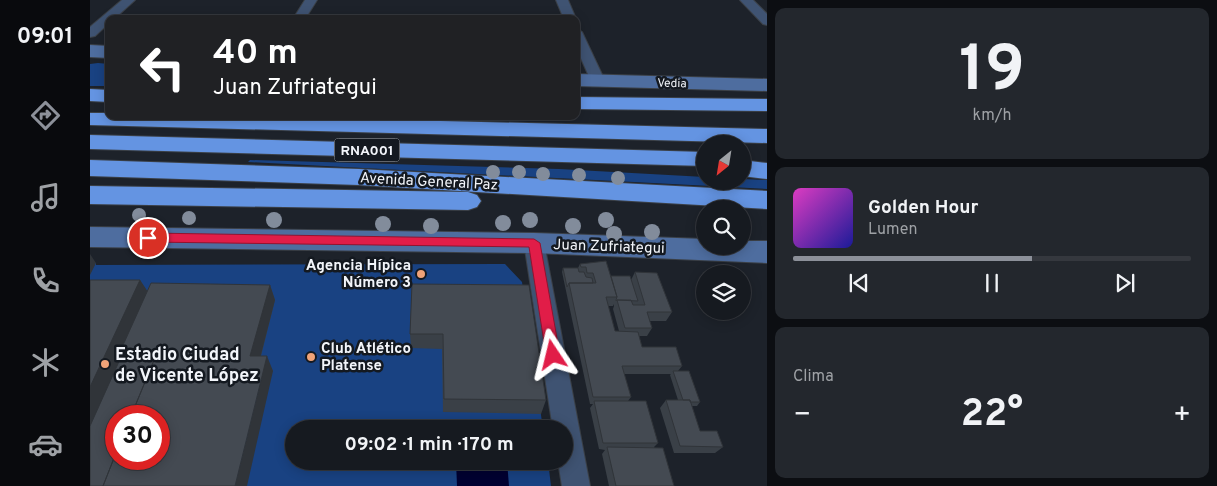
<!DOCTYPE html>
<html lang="es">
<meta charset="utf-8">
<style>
body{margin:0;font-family:Overpass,sans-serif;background:#23272d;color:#f1f3f6;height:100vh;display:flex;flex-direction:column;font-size:19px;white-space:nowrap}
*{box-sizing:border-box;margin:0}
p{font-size:16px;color:#9ea1a5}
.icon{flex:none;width:28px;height:28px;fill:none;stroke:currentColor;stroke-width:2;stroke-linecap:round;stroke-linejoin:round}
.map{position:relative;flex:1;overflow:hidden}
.details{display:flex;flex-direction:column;gap:8px;padding:8px;background:#0c0e12;width:450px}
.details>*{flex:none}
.guide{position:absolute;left:15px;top:15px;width:475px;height:105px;border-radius:10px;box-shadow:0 2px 12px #0003,0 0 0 1px #35383e;background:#202124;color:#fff;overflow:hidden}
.needle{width:32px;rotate:210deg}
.controls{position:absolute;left:606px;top:135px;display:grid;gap:10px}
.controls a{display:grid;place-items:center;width:55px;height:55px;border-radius:50%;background:#161a20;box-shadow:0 2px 12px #0003,0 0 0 1px #35383e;font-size:25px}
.speed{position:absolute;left:15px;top:405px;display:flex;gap:10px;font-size:25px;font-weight:700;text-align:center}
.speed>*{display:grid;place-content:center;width:65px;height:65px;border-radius:50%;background:#161a20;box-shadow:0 2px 12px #0003,0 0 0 1px #35383e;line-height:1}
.speed .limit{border:8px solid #d22;background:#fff;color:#111}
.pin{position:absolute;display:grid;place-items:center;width:42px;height:42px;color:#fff;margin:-21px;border:2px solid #fff;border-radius:50%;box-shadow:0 1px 5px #0007}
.me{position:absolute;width:55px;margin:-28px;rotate:350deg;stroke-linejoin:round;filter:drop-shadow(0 0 4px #0008)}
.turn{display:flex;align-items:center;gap:18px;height:105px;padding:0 25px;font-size:22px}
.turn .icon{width:65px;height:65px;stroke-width:2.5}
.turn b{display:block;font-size:35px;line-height:42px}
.big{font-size:38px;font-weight:700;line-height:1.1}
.details .card{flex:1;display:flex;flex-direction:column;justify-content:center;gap:8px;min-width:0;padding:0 18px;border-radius:10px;background:#23272d}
.details .dial{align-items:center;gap:0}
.dial b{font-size:65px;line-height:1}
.song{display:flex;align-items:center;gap:15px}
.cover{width:60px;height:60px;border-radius:8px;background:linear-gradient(135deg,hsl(310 70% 55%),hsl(240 70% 35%))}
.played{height:5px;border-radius:2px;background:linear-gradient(90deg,#8c9099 60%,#35383e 60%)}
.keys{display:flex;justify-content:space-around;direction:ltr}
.heat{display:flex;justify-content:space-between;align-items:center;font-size:28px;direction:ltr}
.trip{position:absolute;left:195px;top:420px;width:288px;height:50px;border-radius:25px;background:#161a20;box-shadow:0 2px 12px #0003,0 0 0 1px #35383e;font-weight:700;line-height:50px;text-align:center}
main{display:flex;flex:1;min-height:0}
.menu{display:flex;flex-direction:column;width:90px;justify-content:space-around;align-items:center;background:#090a0d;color:#9ea1a5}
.menu .icon{width:35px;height:35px}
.menu .active{color:#8c9099}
.menu b{font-size:22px;color:#f1f3f6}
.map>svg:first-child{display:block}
</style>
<main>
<nav class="menu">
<b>09:01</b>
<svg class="icon active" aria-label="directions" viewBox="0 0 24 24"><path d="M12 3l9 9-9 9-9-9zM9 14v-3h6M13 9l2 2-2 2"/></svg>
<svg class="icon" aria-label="music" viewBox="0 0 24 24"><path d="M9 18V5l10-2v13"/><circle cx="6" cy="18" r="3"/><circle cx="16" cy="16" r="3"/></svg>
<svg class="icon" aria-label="phone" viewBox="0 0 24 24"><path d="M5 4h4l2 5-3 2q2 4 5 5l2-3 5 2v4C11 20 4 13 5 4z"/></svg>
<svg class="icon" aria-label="climate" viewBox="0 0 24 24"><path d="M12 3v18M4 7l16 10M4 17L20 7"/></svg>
<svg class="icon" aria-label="car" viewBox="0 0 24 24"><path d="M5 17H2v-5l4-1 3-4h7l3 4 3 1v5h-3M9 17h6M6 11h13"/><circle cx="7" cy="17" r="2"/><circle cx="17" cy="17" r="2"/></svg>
</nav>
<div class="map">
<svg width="677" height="486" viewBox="0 0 677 486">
<rect width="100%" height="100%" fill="#1d222a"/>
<path fill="#194282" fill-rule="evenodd" d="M8 63 19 64V86H0V64Z
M160 160 469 169 615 177V181H652L653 179 677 180V189L158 162Z
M0 263H6V265L415 264 432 282 453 429H204V461H458L461 486H0ZM26 416H69V459H26Z"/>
<path fill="#000031" d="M366 461H417L419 486H367Z"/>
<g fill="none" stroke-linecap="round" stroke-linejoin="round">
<g stroke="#3b4047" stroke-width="2">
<path id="street" d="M32 0H45L24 19H19V23L5 36 0 37V27Z
M215 0H227L215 19H203Z
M466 0H478L486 19H474Z
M650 0H663L677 14V25L673 24Z
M486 28 492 32 515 81 513 84H503L501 81 486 47Z
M444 236 451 238 454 243 500 486H472L468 461H474V429H463L434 243 437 238Z"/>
</g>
<g stroke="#3b4047" stroke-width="2">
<path id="secondary" d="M0 45 19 46V58L0 57Z
M486 74 677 79V91L486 86Z
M0 227 444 233 615 239V246H652V241H677V263L444 253 0 247Z"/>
</g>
<g stroke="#3b4047" stroke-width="2">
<path id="highway" d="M0 89 19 90V102L0 101Z
M486 97 677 99V111L486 109Z
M0 113H19V116H152L677 129V143L0 125Z
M0 135 615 152V166L0 149Z
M0 160 269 169 677 191V209L269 185 0 176Z
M652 160 677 163V179L652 176Z
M0 186 378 192 387 195 391 201 387 207 378 210 0 204Z"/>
</g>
<use href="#street" fill="#3f5372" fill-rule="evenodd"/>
<use href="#secondary" fill="#4e6d9f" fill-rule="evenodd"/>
<use href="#highway" fill="#6494e2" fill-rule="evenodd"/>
</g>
<g fill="#828c9b">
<circle cx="403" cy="172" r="7"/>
<circle cx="429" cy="172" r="7"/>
<circle cx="453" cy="174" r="7"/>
<circle cx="489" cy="175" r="7"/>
<circle cx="528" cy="178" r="7"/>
<circle cx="49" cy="215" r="7"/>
<circle cx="99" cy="218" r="7"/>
<circle cx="184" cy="220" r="8"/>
<circle cx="440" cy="220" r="8"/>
<circle cx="516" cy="220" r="8"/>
<circle cx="413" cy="223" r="8"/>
<circle cx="293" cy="224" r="8"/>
<circle cx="341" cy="226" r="8"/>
<circle cx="483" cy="226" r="8"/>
<circle cx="562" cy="232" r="8"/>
<circle cx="524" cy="234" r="8"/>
</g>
<path fill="#3a4047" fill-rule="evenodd" d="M490 264 521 276 541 280 545 272 582 312 576 321H559L562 328 557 336H549L552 347 592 366 588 371 610 402 607 406H601L610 431 633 447 625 453H584L570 408 576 400H588L580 375 581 374H534L541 397 538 401 568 443 564 447 584 486H519L512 454 515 450 509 449 500 408 503 404H500L472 272 473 268H488ZM524 304V306L523 309 529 331H525L518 306H523Z
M0 280H50L57 291 180 285 185 300 171 356 183 371 0 486Z
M322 284 456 400 451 414 353 412 352 349 321 348 320 334Z"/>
<path fill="#303439" d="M0 254 6 263 0 275Z
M50 280 60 295 29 354 32 359 0 432V387Z
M180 285 185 300 167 370 160 356Z
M177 356 183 371 157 486H145Z"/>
<path fill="#444a52" stroke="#303439" d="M516 261 527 297H516L525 331 548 332 552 347H586L592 366H532L541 397H503L479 283H506L503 273H497L496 267H491L490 264Z
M473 268H488L489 272H494L496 277 502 278 503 283H479L477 287Z
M545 272 567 273 582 312H557L562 328H535L527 300H541L543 305H555Z
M521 276H540L548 301 527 300 526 301V300L527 297Z
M0 280H50L0 387Z
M61 283 180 285 160 356H177L145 486H13L26 453V459H69V416H41L66 355 29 354Z
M322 284 439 285 456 400 354 399 353 334H320Z
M31 357 65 358 41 416H26V453L13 486H0V426Z
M583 371H599L610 402H600V400H593Z
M576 400H600L610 431H627L633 447 590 446Z
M504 401H556L568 443H513Z
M517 447 573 448 584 486H526Z"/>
<path fill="#e11d48" stroke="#92132f" d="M58 233 444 239 450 243 470 355 468 359 463 361 458 359 456 355 439 247 58 242 52 238Z"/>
<g fill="#f0a378" stroke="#141920" stroke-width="2">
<circle cx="331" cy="274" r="5"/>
<circle cx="221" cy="357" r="5"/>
<circle cx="15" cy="364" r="5"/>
</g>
<g text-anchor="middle" stroke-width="5" stroke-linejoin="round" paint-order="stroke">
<g font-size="12" fill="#f2f5fa" stroke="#141920">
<text transform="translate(582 83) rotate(1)" y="4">Vedia</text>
</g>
<rect fill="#141920" stroke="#afb3b9" stroke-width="1" x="244.5" y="138.5" width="65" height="23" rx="4"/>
<g font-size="14" font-weight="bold" fill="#f2f5fa">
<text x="277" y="155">RNA001</text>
</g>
<g font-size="15" fill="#f2f5fa" stroke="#141920">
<text transform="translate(339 181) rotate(3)" y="5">Avenida General Paz</text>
<text transform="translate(519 246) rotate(2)" y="5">Juan Zufriategui</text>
</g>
<g font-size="15" font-weight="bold" fill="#f2f5fa" stroke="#141920" text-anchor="end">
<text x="321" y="270">Agencia Hípica<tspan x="321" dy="17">Número 3</tspan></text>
<text x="231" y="353" text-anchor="start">Club Atlético<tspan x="231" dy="17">Platense</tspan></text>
</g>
<g font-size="18" font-weight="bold" fill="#f2f5fa" stroke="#141920" text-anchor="start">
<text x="25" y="360">Estadio Ciudad<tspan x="25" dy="21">de Vicente López</tspan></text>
</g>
</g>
</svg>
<div class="controls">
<a><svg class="needle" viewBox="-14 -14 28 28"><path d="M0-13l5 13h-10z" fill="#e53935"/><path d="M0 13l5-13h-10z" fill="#9ea1a5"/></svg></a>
<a><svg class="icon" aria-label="search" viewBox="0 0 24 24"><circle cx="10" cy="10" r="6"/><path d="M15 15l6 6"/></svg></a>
<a><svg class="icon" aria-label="layers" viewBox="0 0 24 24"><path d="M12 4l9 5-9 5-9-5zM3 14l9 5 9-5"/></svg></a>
</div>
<div class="speed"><div class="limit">30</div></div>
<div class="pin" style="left:58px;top:238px;background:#d93025"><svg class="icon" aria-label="arrive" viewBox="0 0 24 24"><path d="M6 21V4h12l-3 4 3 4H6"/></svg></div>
<svg class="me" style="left:463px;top:355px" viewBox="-20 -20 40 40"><path d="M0-17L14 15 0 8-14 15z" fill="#e11d48" stroke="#fff" stroke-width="4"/></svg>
<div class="trip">09:02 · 1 min · 170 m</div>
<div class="guide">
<div class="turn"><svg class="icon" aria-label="left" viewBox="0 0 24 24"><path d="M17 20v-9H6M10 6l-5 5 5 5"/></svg><div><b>40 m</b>Juan Zufriategui</div></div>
</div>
</div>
<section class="details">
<div class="card dial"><b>19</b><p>km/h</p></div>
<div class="card">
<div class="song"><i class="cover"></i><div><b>Golden Hour</b><p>Lumen</p></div></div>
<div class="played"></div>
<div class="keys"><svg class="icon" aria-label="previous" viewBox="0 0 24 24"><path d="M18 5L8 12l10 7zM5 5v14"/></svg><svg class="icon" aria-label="pause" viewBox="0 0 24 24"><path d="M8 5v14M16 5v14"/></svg><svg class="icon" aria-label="next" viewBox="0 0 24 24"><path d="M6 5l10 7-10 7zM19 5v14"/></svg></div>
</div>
<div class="card"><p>Clima</p>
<div class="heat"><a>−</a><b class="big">22°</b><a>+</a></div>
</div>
</section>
</main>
